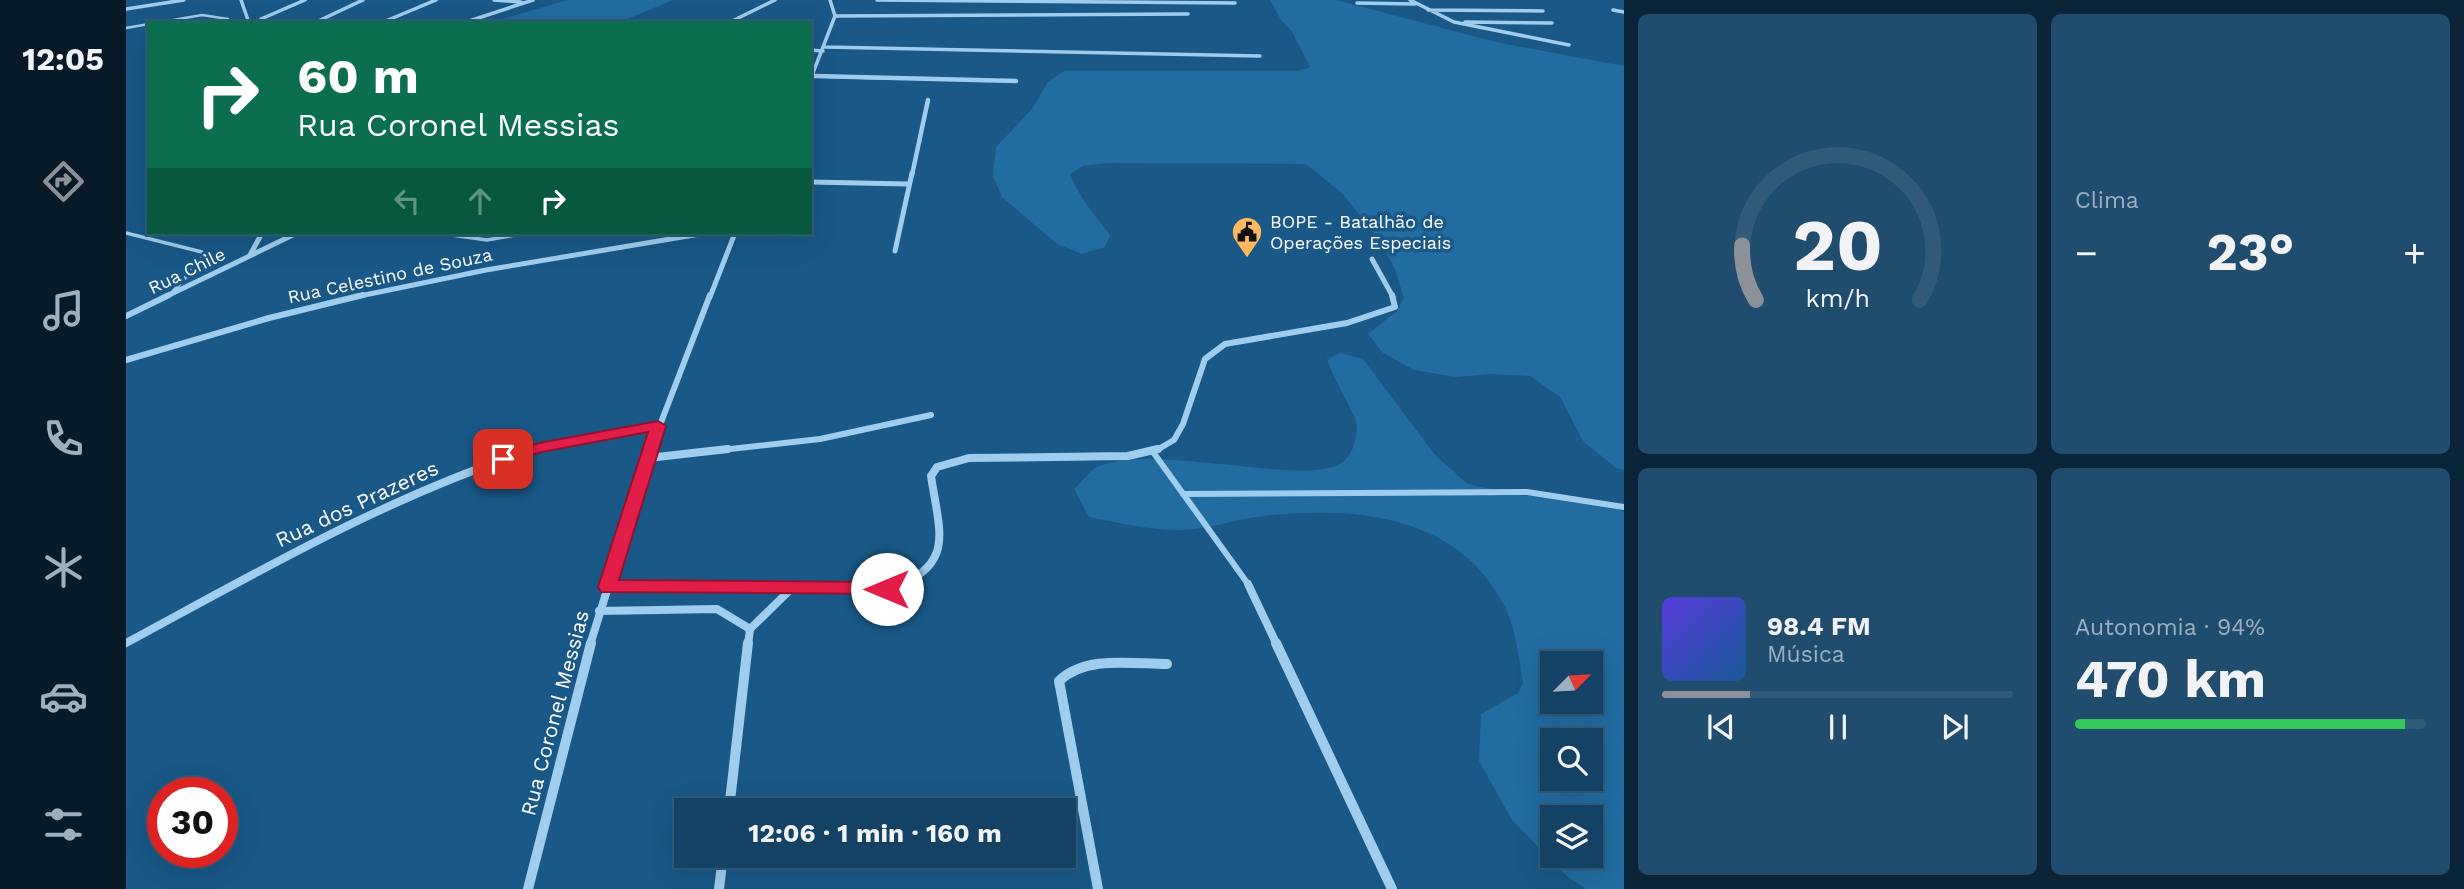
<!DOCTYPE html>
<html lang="pt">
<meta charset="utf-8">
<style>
body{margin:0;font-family:"Work Sans",sans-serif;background:#204d6e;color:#f1f3f6;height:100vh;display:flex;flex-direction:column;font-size:26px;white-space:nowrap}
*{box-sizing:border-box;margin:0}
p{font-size:23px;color:#9db0bf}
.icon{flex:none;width:38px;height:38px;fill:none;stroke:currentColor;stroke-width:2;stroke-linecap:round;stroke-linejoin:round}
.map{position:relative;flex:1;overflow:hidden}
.panel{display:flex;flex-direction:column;gap:14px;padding:14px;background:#0a2438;width:840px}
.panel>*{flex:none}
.guide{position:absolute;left:21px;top:21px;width:665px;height:214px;border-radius:0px;box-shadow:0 7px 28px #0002,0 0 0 2px #325b79;background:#0b6e4f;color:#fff;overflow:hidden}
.needle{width:46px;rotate:66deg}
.tools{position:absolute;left:1414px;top:651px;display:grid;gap:14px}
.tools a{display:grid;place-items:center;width:63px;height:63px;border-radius:0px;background:#134265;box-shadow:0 7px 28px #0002,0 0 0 2px #325b79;font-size:35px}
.speed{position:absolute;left:21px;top:777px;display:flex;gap:14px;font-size:35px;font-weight:700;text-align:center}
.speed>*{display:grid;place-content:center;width:91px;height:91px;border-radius:50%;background:#134265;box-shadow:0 7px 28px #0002,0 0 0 2px #325b79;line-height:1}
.speed .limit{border:10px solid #d22;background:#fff;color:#111}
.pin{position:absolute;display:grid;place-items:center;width:60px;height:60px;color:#fff;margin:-30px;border-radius:14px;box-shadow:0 4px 10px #0006}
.me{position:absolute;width:77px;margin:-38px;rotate:270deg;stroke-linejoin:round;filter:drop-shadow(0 0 5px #0008)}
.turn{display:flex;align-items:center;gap:24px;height:147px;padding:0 35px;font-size:32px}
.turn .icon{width:91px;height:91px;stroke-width:2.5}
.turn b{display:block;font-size:49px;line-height:60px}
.lanes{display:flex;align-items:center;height:66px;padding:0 35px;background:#0003;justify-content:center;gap:35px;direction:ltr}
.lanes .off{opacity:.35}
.big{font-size:52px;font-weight:700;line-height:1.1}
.panel .widget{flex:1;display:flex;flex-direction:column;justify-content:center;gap:10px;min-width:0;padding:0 24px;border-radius:10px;background:#204d6e}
.panel .dial{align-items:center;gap:0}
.dial svg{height:182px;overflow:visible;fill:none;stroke:#325b79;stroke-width:7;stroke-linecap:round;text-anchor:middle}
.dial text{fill:#f1f3f6;stroke:none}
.song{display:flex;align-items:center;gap:21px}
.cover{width:84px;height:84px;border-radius:10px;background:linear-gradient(135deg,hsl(250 70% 55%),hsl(210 70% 35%))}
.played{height:7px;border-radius:4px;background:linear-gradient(90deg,#8c9099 25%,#325b79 25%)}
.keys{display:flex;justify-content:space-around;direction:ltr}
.heat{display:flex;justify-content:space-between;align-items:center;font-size:38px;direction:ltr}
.charge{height:10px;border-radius:5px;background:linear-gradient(90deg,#34c759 94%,#325b79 0)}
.panel .tiles{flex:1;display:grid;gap:14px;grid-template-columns:repeat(2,1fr)}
.trip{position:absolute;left:548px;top:798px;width:402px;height:70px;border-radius:0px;background:#134265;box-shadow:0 7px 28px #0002,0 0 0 2px #325b79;font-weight:700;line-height:70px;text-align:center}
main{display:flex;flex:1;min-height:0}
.tab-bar{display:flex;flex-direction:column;width:126px;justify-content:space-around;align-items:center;background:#081a28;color:#9db0bf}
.tab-bar .icon{width:49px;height:49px}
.tab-bar .selected{color:#8c9099}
.tab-bar b{font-size:32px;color:#f1f3f6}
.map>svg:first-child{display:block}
</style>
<main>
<nav class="tab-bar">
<b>12:05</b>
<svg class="icon selected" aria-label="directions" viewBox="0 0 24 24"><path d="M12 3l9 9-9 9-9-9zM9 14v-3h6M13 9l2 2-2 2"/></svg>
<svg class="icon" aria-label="music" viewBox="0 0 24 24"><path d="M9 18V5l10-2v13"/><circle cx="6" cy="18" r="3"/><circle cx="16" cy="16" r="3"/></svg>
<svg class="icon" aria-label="phone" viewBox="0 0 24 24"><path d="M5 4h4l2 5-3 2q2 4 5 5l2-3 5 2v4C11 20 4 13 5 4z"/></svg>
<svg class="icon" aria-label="climate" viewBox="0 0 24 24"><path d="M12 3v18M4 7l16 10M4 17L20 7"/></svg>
<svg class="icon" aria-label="car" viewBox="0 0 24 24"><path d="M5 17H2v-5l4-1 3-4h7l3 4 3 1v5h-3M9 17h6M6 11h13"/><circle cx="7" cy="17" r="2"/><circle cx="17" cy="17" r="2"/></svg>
<svg class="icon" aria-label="filters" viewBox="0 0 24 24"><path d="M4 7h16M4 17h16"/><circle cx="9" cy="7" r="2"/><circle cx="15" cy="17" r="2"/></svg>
</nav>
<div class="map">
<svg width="1498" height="889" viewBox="0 0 1498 889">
<rect width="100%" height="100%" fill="#195887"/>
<path fill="#216ca1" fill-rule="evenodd" d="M442 0H547L492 23H362Z
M1144 0H1210L1370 42 1498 66V470L1490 468 1457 441 1434 397 1404 376 1366 374 1330 377 1288 370 1257 353 1242 334 1271 311 1278 298 1269 269 1254 242 1217 194 1180 164 980 163 957 166 944 174C953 198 969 215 984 235L979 247 956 254 931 244 876 197 867 176 870 147 906 109 922 82 938 71H1172L1184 67 1165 30 1155 20Z
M1214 353 1237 359 1310 456 1342 484 1392 495 1438 498 1488 507 1498 512V889H1460L1441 876 1386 820 1353 761 1355 714 1392 693 1397 684C1393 659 1390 630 1379 607 1332 514 1229 506 1137 516 1109 519 1081 530 1053 530 1023 530 993 523 963 517L948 489C955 483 963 471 971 467 1030 441 1185 490 1218 461 1227 453 1231 439 1231 427 1230 414 1206 378 1201 359ZM1426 663H1465V702H1426ZM1426 740H1465V779H1426ZM1426 817H1465V856H1426Z"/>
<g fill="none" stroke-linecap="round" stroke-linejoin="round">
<path stroke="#a0cded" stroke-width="2.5" d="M30 23 76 15 102 19 101 23
M0 28 23 24"/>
<path stroke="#a0cded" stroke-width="3.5" d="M0 233 76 252 78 256 44 295
M311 233 361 240 401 233"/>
<path stroke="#a0cded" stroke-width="6" d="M1027 452 1122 584
M1057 494 1401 492 1498 507"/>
<path stroke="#a0cded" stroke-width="3.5" d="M115 0 123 23
M368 0 395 2
M751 0 1109 3
M1284 0 1328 22 1443 45
M1231 3 1289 4
M0 9 58 0
M1302 10 1417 11
M1487 10 1498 12
M709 16 1062 14
M135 19 179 0
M1339 22 1426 23
M188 23 237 0
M255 23 310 0
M337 23 407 0
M602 23 649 0
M699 47 1134 56
M684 50 697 51
M687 76 759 78
M685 78 709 16 704 0"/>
<path stroke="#a0cded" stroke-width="4.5" d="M688 76 890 81
M684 81 686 76
M786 175 802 100"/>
<path stroke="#a0cded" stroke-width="5" d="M684 182 782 184
M769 251 786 173
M124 255 136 233
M1246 259 1267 297
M39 297 171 233
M229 297 360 270 580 233
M584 297 609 233"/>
<path stroke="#a0cded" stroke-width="6" d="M0 316 43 295
M0 360 143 318 237 295
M404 451 532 426
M524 451 584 295
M586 451 694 439 805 415
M1029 451 1048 440 1057 424 1079 359 1099 344 1221 323 1269 307 1266 295"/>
<path stroke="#a0cded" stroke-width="8" d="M522 458 602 449
M1122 584 1151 645
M481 587 762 589C830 566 814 535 805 476L811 467 843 458 1002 456 1032 449
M473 611 591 609 624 629 622 645
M624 629 666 588
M0 643C132 572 266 494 409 449
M464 645 525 449"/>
<path stroke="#a0cded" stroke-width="10" d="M1150 643 1266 889
M603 810 622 643
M402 889 465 643
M593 889 597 856
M972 889 933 681C960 655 1006 664 1041 664"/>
</g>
<path fill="#e11d48" stroke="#92132f" stroke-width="2" d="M532 421 540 426 493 580 761 582 771 589 768 594 475 592 472 587 522 432 416 452 377 464 369 459 371 456 413 443Z"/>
<defs>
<g id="civic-pin" transform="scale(1.575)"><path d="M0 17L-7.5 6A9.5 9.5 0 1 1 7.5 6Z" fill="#ffb95c" stroke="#195887"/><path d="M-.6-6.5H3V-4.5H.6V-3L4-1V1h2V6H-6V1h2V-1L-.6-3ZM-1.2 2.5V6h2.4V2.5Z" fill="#111"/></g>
</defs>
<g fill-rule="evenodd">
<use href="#civic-pin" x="1121" y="232"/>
</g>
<g text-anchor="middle" stroke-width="7" stroke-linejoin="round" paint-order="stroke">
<g font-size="18" fill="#fff" stroke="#195887" text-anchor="start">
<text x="1144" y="228">BOPE - Batalhão de<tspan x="1144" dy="21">Operações Especiais</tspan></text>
</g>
<g font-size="18" fill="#fff" stroke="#195887">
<text transform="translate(61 271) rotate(-26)" y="6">Rua Chile</text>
<text transform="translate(264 276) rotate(-12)" y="6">Rua Celestino de Souza</text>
</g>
<g font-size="21" fill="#fff" stroke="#195887">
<text transform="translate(231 504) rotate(-25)" y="7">Rua dos Prazeres</text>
<text transform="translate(429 713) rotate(-75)" y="7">Rua Coronel Messias</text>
</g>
</g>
</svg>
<div class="tools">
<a><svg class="needle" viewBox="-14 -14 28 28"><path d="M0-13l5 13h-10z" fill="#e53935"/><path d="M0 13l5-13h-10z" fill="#9db0bf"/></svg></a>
<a><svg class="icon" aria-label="search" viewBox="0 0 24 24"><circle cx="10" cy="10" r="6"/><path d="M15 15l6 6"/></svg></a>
<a><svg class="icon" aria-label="layers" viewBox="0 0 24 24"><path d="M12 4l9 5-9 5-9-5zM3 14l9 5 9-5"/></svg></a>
</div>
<div class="speed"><div class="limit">30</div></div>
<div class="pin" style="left:377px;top:459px;background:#d93025"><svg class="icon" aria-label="arrive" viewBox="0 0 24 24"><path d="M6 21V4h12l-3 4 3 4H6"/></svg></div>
<svg class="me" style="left:761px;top:589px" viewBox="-20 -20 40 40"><circle r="19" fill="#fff"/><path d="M0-13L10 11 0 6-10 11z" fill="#e11d48"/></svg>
<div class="trip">12:06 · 1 min · 160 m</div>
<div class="guide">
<div class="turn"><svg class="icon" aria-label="right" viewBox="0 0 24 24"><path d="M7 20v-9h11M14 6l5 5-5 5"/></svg><div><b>60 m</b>Rua Coronel Messias</div></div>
<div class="lanes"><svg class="icon off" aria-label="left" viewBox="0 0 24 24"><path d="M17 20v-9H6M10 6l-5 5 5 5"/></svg><svg class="icon off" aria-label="ahead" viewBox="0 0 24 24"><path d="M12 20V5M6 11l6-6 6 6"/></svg><svg class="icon" aria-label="right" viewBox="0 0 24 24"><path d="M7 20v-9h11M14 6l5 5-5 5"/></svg></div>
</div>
</div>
<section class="panel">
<div class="tiles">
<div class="widget dial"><svg viewBox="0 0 100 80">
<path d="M14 69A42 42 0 1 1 86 69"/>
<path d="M14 69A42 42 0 0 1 8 45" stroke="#8c9099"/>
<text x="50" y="56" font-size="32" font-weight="700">20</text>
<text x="50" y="72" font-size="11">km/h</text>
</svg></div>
<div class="widget"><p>Clima</p>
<div class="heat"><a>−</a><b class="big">23°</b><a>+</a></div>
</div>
<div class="widget">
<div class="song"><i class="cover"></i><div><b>98.4 FM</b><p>Música</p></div></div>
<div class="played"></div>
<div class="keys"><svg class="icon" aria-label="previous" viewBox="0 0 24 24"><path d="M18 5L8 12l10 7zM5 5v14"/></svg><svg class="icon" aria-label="pause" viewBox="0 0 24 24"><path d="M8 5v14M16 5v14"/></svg><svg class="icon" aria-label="next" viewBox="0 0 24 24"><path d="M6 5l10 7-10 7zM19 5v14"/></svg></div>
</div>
<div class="widget"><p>Autonomia · 94%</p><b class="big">470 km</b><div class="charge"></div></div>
</div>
</section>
</main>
